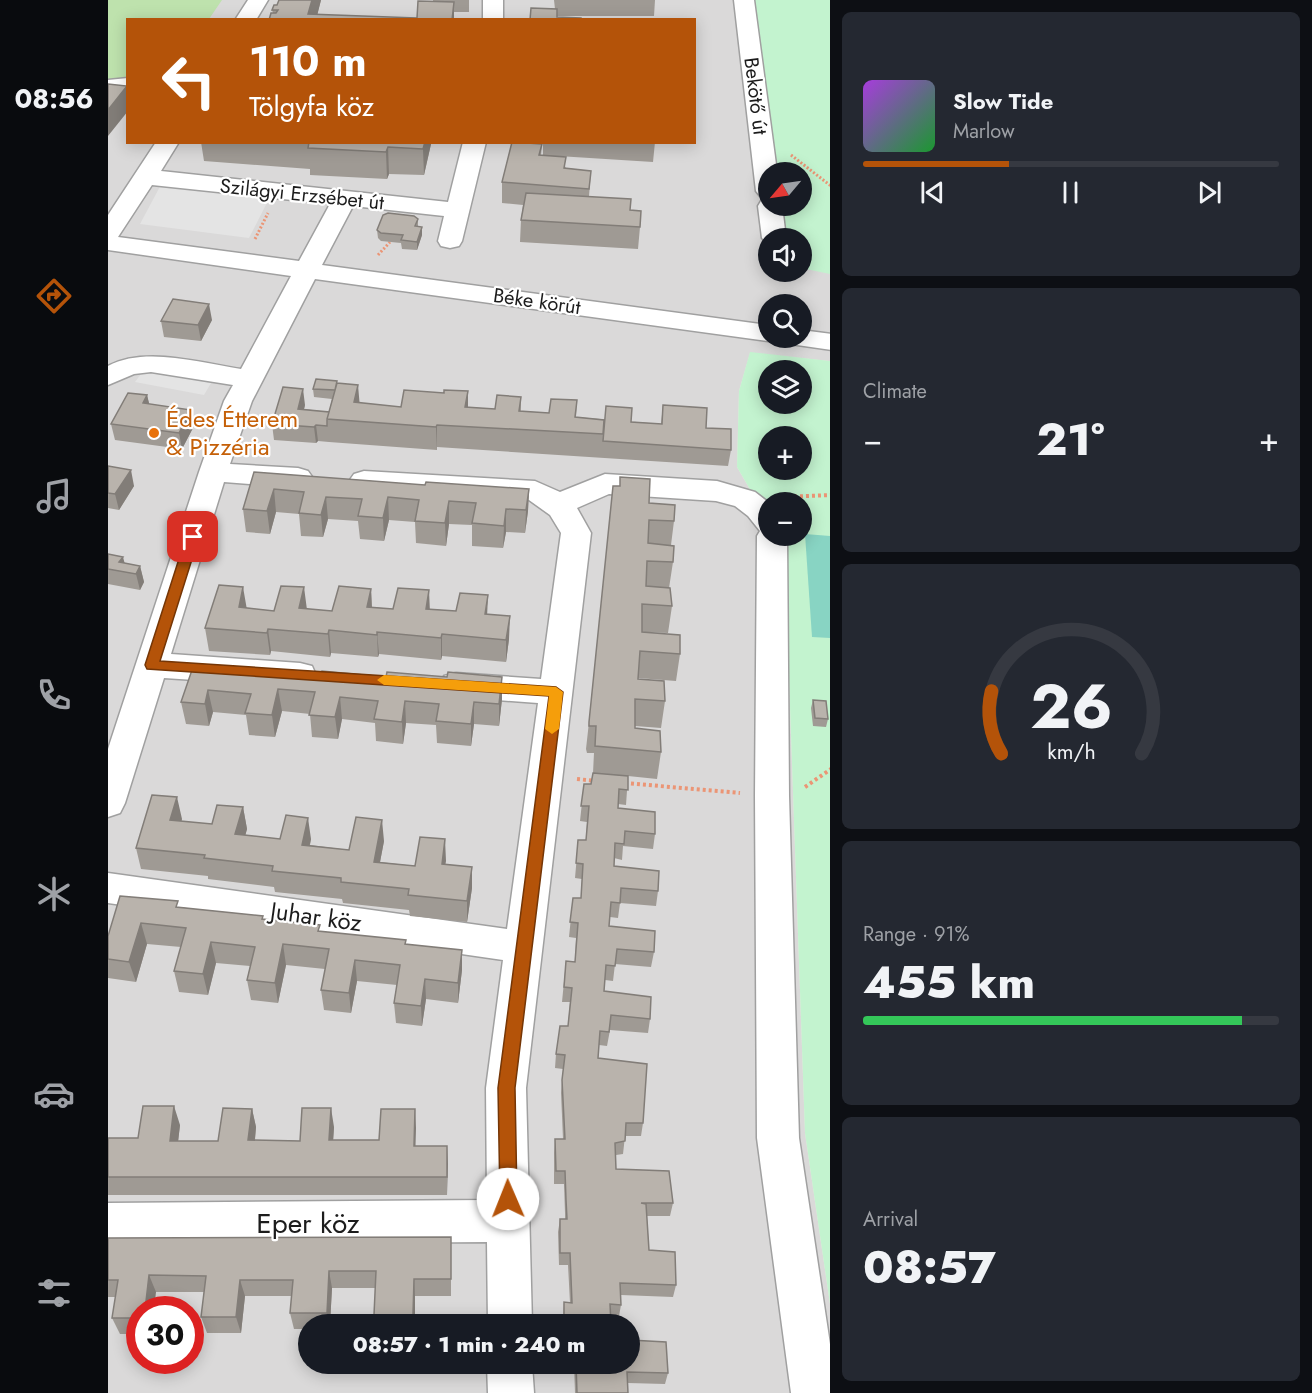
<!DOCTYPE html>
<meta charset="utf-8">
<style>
body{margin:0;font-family:Jost,sans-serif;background:#242831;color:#f1f3f6;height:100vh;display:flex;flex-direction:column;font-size:22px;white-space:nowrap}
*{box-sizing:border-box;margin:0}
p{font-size:20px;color:#9ea1a6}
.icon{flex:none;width:33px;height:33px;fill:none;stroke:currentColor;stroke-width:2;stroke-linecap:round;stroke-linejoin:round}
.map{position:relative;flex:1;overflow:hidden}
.sheet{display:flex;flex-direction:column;gap:12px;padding:12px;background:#0d0f14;width:482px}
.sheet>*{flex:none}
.banner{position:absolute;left:18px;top:18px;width:570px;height:126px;border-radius:0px;box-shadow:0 3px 15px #0003;background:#b45309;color:#fff;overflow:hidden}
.needle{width:39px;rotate:241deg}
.buttons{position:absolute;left:650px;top:162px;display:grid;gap:12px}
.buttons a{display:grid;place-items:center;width:54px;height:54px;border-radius:50%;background:#171b24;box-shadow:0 3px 15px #0003;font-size:30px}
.speed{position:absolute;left:18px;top:1296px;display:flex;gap:12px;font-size:30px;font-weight:700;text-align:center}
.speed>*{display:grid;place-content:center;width:78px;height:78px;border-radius:50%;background:#171b24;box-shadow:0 3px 15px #0003;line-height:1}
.speed .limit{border:9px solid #d22;background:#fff;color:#111}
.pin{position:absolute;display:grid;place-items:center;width:51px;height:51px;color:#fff;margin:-26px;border-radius:12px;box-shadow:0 3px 9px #0006}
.me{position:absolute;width:66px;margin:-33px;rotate:359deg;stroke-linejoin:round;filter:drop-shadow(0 0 4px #0008)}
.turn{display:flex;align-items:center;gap:21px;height:126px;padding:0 24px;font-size:27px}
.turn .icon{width:78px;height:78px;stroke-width:2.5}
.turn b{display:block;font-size:42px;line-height:51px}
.big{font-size:45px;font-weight:800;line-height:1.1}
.sheet .card{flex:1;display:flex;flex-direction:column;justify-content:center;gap:9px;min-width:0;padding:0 21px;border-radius:9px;background:#242831}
.sheet .dial{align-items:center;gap:0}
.dial svg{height:156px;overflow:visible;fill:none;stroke:#363941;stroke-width:7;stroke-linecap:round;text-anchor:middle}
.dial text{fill:#f1f3f6;stroke:none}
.song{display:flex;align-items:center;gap:18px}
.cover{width:72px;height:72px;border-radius:9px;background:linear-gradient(135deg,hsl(280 70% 55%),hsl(130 70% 35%))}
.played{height:6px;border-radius:3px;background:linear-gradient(90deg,#b45309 35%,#363941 35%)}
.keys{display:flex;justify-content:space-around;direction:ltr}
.heat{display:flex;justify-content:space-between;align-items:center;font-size:33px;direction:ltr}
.charge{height:9px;border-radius:4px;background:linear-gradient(90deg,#34c759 91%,#363941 0)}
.trip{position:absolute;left:190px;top:1314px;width:342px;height:60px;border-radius:30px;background:#171b24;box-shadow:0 3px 15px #0003;font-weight:800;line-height:60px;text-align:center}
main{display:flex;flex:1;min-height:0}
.tab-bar{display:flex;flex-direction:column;width:108px;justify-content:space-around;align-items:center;background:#090b0e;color:#9ea1a6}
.tab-bar .icon{width:42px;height:42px}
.tab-bar .on{color:#b45309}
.tab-bar b{font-size:27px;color:#f1f3f6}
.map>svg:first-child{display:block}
</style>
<main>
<nav class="tab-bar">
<b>08:56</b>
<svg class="icon on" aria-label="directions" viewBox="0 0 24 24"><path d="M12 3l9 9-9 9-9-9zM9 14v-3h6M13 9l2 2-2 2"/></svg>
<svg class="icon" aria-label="music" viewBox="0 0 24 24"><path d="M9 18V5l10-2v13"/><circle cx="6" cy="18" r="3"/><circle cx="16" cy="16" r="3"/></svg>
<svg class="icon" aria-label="phone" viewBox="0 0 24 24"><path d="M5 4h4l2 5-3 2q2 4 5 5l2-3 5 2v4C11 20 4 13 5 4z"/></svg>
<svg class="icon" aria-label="climate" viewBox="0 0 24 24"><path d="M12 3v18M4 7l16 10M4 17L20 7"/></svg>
<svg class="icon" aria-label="car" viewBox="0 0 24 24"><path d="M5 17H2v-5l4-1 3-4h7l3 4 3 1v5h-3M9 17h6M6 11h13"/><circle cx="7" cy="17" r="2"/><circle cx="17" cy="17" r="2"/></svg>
<svg class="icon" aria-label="filters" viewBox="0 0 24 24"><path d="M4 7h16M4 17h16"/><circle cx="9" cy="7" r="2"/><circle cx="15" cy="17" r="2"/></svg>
</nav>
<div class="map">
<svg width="723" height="1393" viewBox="0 0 723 1393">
<rect width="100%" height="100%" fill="#ecebe2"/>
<path fill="#dad9d9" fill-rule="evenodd" d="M0 0H722V361L642 353 631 391 629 467 647 498 660 536H676L697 1133 722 1304V1393H0ZM20 20H586V142H20ZM660 172H693V206H660ZM660 238H693V272H660ZM660 304H693V338H660ZM32 1310H82V1360H32ZM201 1324H522V1364H201Z"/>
<path fill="#bee2ad" d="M0 0H114L101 19 20 20 19 81 0 83Z"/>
<path fill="#c3f3cf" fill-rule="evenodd" d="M644 0H722V274L693 268V238H675L671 206H693V172H667Z
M642 352 722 361V1304L697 1133 676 536H693V502H660L647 498 629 467 631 391ZM660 370H693V404H660ZM660 436H693V470H660Z"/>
<path fill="#88d4c3" d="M697 534 722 536V638L704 637Z"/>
<path fill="#e4e4e4" d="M56 179 165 191 141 238 32 224Z
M36 370 103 383 96 395 27 382Z"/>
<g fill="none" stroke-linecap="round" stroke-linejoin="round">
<g stroke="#a0a0a0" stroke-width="3">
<path id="minor" d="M140 0H160L148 20H127Z
M375 0H395V20H375Z
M626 0H646L669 172H660V198L652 196 648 191Z
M20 78V92L0 94V80Z
M48 142H71L53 171 340 202 355 142H378L354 241 351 246 342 248 333 246 330 241 336 216 245 206 214 265 660 325V338H670L660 341 207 279 144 401 122 464 190 468 200 471 205 478 200 485 190 488 116 482 63 654 192 663 204 666 208 675 204 684 192 687 56 678 17 803 12 813 0 817V749L91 472 116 401 125 385 43 372 26 374 0 385V366C37 346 93 363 133 369L183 276 0 250V215ZM44 185 222 204 191 261 10 237Z
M660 199V206H674L678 238H660V244L654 238 650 206 653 201Z
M693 330 723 334V350L682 344 678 338H693Z
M256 471 427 481 452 492 497 474 609 481 647 492 660 502V536H679L681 796 691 1138 723 1351V1393H683L649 1138 647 796 649 536 652 531 640 516 627 506 608 501 501 494 469 508 483 533 418 1088 424 1324H380L379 1242 0 1245V1203L379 1200 378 1088 395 960 0 903V873L399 929 430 703 348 697 336 694 332 685 336 676 348 673 433 679 453 533 442 515 421 500 256 491 246 488 241 481 246 474Z
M379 1364H424L426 1393H380Z"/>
</g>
<path stroke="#eb9575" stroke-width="3" stroke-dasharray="2 2" stroke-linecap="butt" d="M683 155 723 186
M147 239 160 213
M270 255 282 242"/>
<path stroke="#eb9575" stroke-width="4" stroke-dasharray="3 3" stroke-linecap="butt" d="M674 497 723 495
M469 779 488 781
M517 783 632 793
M697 787 723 769"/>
<use href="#minor" fill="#fff" fill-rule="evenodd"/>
</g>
<path fill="#9f9a94" d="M213 0 209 15 309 18 325 2V0H361V12H346V20L165 13 164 10Z
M446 0H547L546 16H449L422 20 447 9Z
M93 142H323V144L316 175 281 174 279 179 202 175V169L96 161Z
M435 142H547L545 162 450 156 458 168 483 171 481 196 522 210 532 227 530 249 412 242 413 220 415 205 394 203V182L434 144 433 155H435Z
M310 219V226L314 227V235L309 250 294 249 293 243 273 241 270 238 269 230Z
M104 320 93 341 56 337 53 321Z
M229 383 251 403 293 407 336 393 360 391V407L387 409 413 397V411L441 413 469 400 468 417 553 424 555 405 598 428 623 450 620 466 329 447V450L221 442 210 441 208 443 166 440 164 424 197 405 196 409 221 412 224 399 206 397 205 389Z
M39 395 41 404 86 426 74 449 7 440 3 424Z
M0 466 26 486 11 510 0 508Z
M146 472 317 485 421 489 420 511 417 533 398 532 395 548 364 546V525L341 524 338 546 308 543 307 522 281 520 276 541 252 539 250 521 220 519 215 537 193 536 191 514 168 512 162 534 138 532 135 509Z
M541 503 566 521 563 545 565 562 561 588 564 606 560 633 534 632 572 654 568 681 530 678V679L557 701 553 728 527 726V728L553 752 549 779 520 776 518 805 510 804V808L547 834 545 849 515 846 514 860 506 858V866L550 891 548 906 512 903 510 918 502 917 501 926 546 952 543 967 507 964 505 981 497 980 496 991 542 1019 540 1033 502 1030 499 1046 491 1045 490 1058 535 1123 533 1136H517L515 1154 508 1155V1169L565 1203 562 1216H539L541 1250 568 1285 565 1297 513 1295V1305L511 1316H502L503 1324H455L456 1302 462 1303 460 1265H451L450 1232 452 1219H457V1213L456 1184H446V1153L447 1139H455L453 1093 455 1069 447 1068 448 1054 460 1026 462 1002H454L458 961 467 962 468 938 461 937 465 898H473L474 879 467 878 469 855 478 840 479 822 472 821 476 784H483L485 773 486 753H479L478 749 481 722Z
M17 563 32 566 36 582 32 590 0 584V569Z
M263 589 264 607 285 609H322L379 614 401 639 398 662 334 656 333 660 271 654 270 657 223 653 222 657 163 651 162 655 101 651 97 628 138 608 166 611 199 609 224 611Z
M85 667 148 673 278 677H394V699L391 726 366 724 363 746 329 743 328 725 298 723 295 744 268 741 267 723 234 719 230 739 204 737 202 714 174 711 167 737 141 735 138 715 105 712 101 726 78 724 73 702Z
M705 700 720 719 718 727 705 726 703 708Z
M135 807 139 829 137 835 172 839H203L202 845 241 850 276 841 272 862 307 866 337 839V864L364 888 359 922 302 916 301 910 235 903 234 899 167 892 166 887 100 879V876L33 869 28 848 74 819 73 822 104 824Z
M72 907 156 919 212 931 298 944 354 970 350 1003 318 999 314 1026 288 1023 286 1003 289 985 249 981 243 1013 216 1010 213 990 217 969 178 965 170 1003 143 1000 139 980 142 966 108 963 100 995 71 992 66 971 73 947 39 944 28 982 0 978V936Z
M144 1109 148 1127 147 1140 192 1141 226 1127 225 1140H271L307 1109V1146H339V1195H0V1138H30L72 1125 70 1141H110Z
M343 1237V1296H307V1324H268L266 1315 268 1288H224L222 1324H201V1329H186L182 1313 184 1296H137L133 1333H99L93 1317 96 1292H48L32 1310V1334H12L4 1318 8 1297H0V1238Z
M466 1364H522L560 1373 557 1384 520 1383V1393H467Z"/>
<path fill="#827d78" d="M204 0H213L208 20 200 14Z
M346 2V20H344Z
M19 86 20 92V111L0 136V110Z
M317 142H323V144L316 175 315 149Z
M280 147 281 174 279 179 278 152Z
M314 227V235L309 250V242Z
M101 304 104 320 93 341 90 325Z
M250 385 252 408 246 402Z
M195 389 197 405 192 425 190 409Z
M360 391V414L357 407Z
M39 395 43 411 35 403Z
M83 410 86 426 74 449 71 433Z
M208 425 210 441 208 443 206 427Z
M329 425V450L328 427Z
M23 470 26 486 11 510 7 494Z
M166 489 168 512 162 534 159 511Z
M421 489 420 511 417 533 418 510Z
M218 497 220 519 215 537 213 515Z
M280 497 281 520 276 541 275 518Z
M341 501V524L338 546 337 523Z
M398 509V532L395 548 396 526Z
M15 557 19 572 11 562Z
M32 566 36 582 32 590 28 574Z
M135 587 139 610 131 607Z
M196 587 199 610 191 608Z
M263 589 264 612 259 607Z
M321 590 322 613 318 609Z
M380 595 379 618 377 614Z
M402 616 401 639 398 662V640Z
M160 629 163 651 162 655 159 633Z
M221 630 223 653 222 657 220 634Z
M269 632 271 654 270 657 269 635Z
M334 634V656L333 660V638Z
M394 677V699L391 726V704Z
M170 689 174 711 167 737 164 715Z
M100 690 105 712 101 726 97 704Z
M232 697 234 719 230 739 227 717Z
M297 701 298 723 295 744 294 722Z
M366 702V724L363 746V724Z
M69 797 74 819 67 842 62 820Z
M135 807 139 829 132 856 127 834Z
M200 818 203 839 197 866 194 845Z
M274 820 276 841 268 883 266 862Z
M337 839 338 861 334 885V864Z
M364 867V888L359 922V901Z
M33 923 39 944 28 982 21 962Z
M103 942 108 963 100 995 95 974Z
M175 944 178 965 170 1003 167 983Z
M354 950V970L350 1003V983Z
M247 960 249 981 243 1013 241 993Z
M317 979 318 999 314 1026 313 1006Z
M66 1106 72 1125 68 1160 62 1141Z
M223 1108 226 1127 224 1159 221 1140Z
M144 1109 148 1127 145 1159 140 1140Z
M307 1109 308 1128 307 1164 306 1146Z
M339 1146 340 1164 339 1195Z
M221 1271 224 1288 222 1324H221L219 1313Z
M41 1275 48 1292 46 1310H37Z
M306 1279 307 1296V1324L305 1315Z
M132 1280 137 1296 133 1333 128 1317Z"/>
<path fill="#b9b3ac" stroke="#827d78" stroke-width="1.5" d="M171 0H204L200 14 309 18 310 1 346 2 344 20H161L163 13H168L170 10H164L166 5H169Z
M423 8 449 9V17L473 18V20H422Z
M0 84 19 86 0 110Z
M201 142H317L315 149 280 147 278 152 200 148Z
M404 142 434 144 431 155 458 157 456 168 483 171 481 189 394 182Z
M418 193 523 199 522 210 533 211 532 227 413 220Z
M280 213 306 216 310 219 307 226 314 227 309 242 293 240 295 235 273 233 269 230 275 215Z
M65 299 101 304 90 325 53 321Z
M208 379 229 381 227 390 205 389Z
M229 383 250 385 246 402 293 407 296 390 336 393V390L360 391 357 407 387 409 389 395 413 397 411 411 441 413 443 399 469 400 467 417 496 420 495 434 329 425 328 427 219 419Z
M175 387 195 389 190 409 221 412 219 419V426L208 425 206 427 164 424Z
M20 393 39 395 35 403 83 410 71 433 3 424Z
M555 405 599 408 598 428 623 429V450L495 441 498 406 524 408 523 422 554 424Z
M0 466 23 470 7 494 0 493Z
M146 472 317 485 318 482 421 489 418 510 398 509 396 526 364 523 368 503 341 501 337 523 307 521 311 500 280 497 275 518 250 516 254 499 218 497 213 515 191 513 196 492 166 489 159 511 135 509Z
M512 477 542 479 541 503 567 505 566 521 541 520 540 543 566 546 565 562 539 561 538 586 562 588 564 606 534 604V632L572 635V654L532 651 530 679 556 681 557 701 527 699V728L552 731 553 752 487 746 488 726H481V722L505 486H512Z
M0 554 15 557 11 562 32 566 28 574 0 569Z
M111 585 135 587 131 607 166 611 173 586 196 587 191 608 224 611 231 586 263 589 259 607 285 609 290 588 321 590 318 609 348 611 352 593 380 595 377 614 402 616 398 640 334 634 333 638 269 632V635L221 630 220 634 160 629 159 633 97 628Z
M85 667 148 673 149 668 213 675 214 671 278 677 279 672 339 677 340 672 394 677 391 704 366 702 363 724 328 721 331 704 297 701 294 722 266 719 270 701 232 697 227 717 201 715 207 692 170 689 164 715 137 713 143 694 100 690 97 704 73 702Z
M705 700 718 701 720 719 707 718Z
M485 773 520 776V790L511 789 510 808 547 812V834L517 831 516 844 507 843 506 866 551 871 550 891 513 888 512 903 503 902 501 926 547 931 546 952 509 949 507 966 498 965 496 991 543 997 542 1019 503 1015 501 1032 492 1031 490 1058 539 1064 535 1123H518L517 1141 507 1143 508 1169 561 1171 565 1203H533L538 1204 541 1250 567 1252 568 1285 512 1283 513 1305 502 1304 503 1324H456V1302L464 1303 462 1253H452V1219H459L458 1200 457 1171H448L447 1139H457L454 1080 457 1055 448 1054 452 1026H460L464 988 456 987 458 961 467 962 470 923 462 922 465 898H473L475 864 468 863 470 840H478L481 806H473L476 784H483Z
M44 795 69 797 62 820 104 824 109 805 135 807 127 834 172 839 178 815 200 818 194 845 241 850 248 817 274 820 266 862 307 866 312 837 337 839 334 864 364 867 359 901 300 895 301 889 233 882V878L164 871 165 866 96 858 97 855 28 848Z
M12 896 70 901 68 907 155 916 154 919 212 925 210 931 298 940 297 944 354 950 350 983 317 979 313 1006 286 1003 292 965 247 960 241 993 213 990 221 949 175 944 167 983 139 980 147 947 103 942 95 974 66 971 78 928 33 923 21 962 0 959V936Z
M35 1106H66L62 1141H110L115 1108 144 1109 140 1140 192 1141 194 1108H223L221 1140H271L273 1109H307L306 1146H339V1177H0V1138H30Z
M343 1237V1279H306L305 1315H266L268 1271H221L219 1313H182L185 1280H132L128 1317H93L98 1276 41 1275 37 1310H32V1318H4L10 1280H0V1238Z
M522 1340 558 1342 560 1373 519 1372 520 1393H469L468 1364H522Z"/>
<path fill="#b45309" stroke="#753606" stroke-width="1.5" d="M85 532 91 537 52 661 448 687 455 692 407 1088 409 1199 407 1205 400 1208 394 1205 392 1199 390 1088 441 696 39 669 37 665 78 537Z"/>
<path fill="#f59e0b" d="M276 675 448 687 455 692 451 729 444 734 437 729 441 696 276 685 269 680Z"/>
<circle fill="#e8710a" stroke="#fff" stroke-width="2" cx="46" cy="433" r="6"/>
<g text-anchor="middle" stroke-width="4.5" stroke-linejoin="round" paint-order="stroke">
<g font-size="20" fill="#1c1c1c" stroke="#fff">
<text transform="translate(648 96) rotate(83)" y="7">Bekötő út</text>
<text transform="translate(194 194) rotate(6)" y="7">Szilágyi Erzsébet út</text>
<text transform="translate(429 301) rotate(8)" y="7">Béke körút</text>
</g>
<g font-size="24" fill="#c56008" stroke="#fff" text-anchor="start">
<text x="58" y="427">Édes Étterem<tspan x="58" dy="28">&amp; Pizzéria</tspan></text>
</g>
<g font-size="24" fill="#1c1c1c" stroke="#fff">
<text transform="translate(208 917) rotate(8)" y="8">Juhar köz</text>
</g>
<g font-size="28" fill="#1c1c1c" stroke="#fff">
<text x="200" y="1233">Eper köz</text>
</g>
</g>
</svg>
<div class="buttons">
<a><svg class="needle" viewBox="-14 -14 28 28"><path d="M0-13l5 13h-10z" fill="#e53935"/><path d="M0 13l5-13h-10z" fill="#9ea1a6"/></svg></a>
<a><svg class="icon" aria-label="sound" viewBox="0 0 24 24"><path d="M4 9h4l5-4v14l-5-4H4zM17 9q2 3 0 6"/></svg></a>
<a><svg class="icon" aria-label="search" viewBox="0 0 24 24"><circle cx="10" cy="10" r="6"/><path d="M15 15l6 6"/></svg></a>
<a><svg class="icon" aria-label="layers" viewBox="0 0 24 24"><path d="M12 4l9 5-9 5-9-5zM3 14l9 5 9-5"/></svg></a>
<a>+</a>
<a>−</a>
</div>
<div class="speed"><div class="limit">30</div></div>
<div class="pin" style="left:85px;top:537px;background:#d93025"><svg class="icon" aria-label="arrive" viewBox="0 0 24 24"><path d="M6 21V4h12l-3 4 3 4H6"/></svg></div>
<svg class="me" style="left:400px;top:1199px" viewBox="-20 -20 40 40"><circle r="19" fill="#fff"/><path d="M0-13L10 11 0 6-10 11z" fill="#b45309"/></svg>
<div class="trip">08:57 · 1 min · 240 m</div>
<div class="banner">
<div class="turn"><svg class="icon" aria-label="left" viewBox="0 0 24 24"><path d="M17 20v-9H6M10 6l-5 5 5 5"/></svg><div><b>110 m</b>Tölgyfa köz</div></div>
</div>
</div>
<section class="sheet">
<div class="card">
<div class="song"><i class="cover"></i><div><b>Slow Tide</b><p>Marlow</p></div></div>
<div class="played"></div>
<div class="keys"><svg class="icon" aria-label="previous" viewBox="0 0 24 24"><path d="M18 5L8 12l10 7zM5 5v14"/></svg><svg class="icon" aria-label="pause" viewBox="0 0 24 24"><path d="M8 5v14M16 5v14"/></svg><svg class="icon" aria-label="next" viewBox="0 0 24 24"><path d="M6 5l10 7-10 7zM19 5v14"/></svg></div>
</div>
<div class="card"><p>Climate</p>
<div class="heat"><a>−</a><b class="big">21°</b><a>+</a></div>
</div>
<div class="card dial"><svg viewBox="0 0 100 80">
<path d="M14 69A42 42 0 1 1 86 69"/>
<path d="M14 69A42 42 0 0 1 9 37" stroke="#b45309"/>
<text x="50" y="56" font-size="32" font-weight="700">26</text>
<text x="50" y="72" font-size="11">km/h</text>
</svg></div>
<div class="card"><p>Range · 91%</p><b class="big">455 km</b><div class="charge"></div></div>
<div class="card"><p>Arrival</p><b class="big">08:57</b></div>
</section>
</main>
